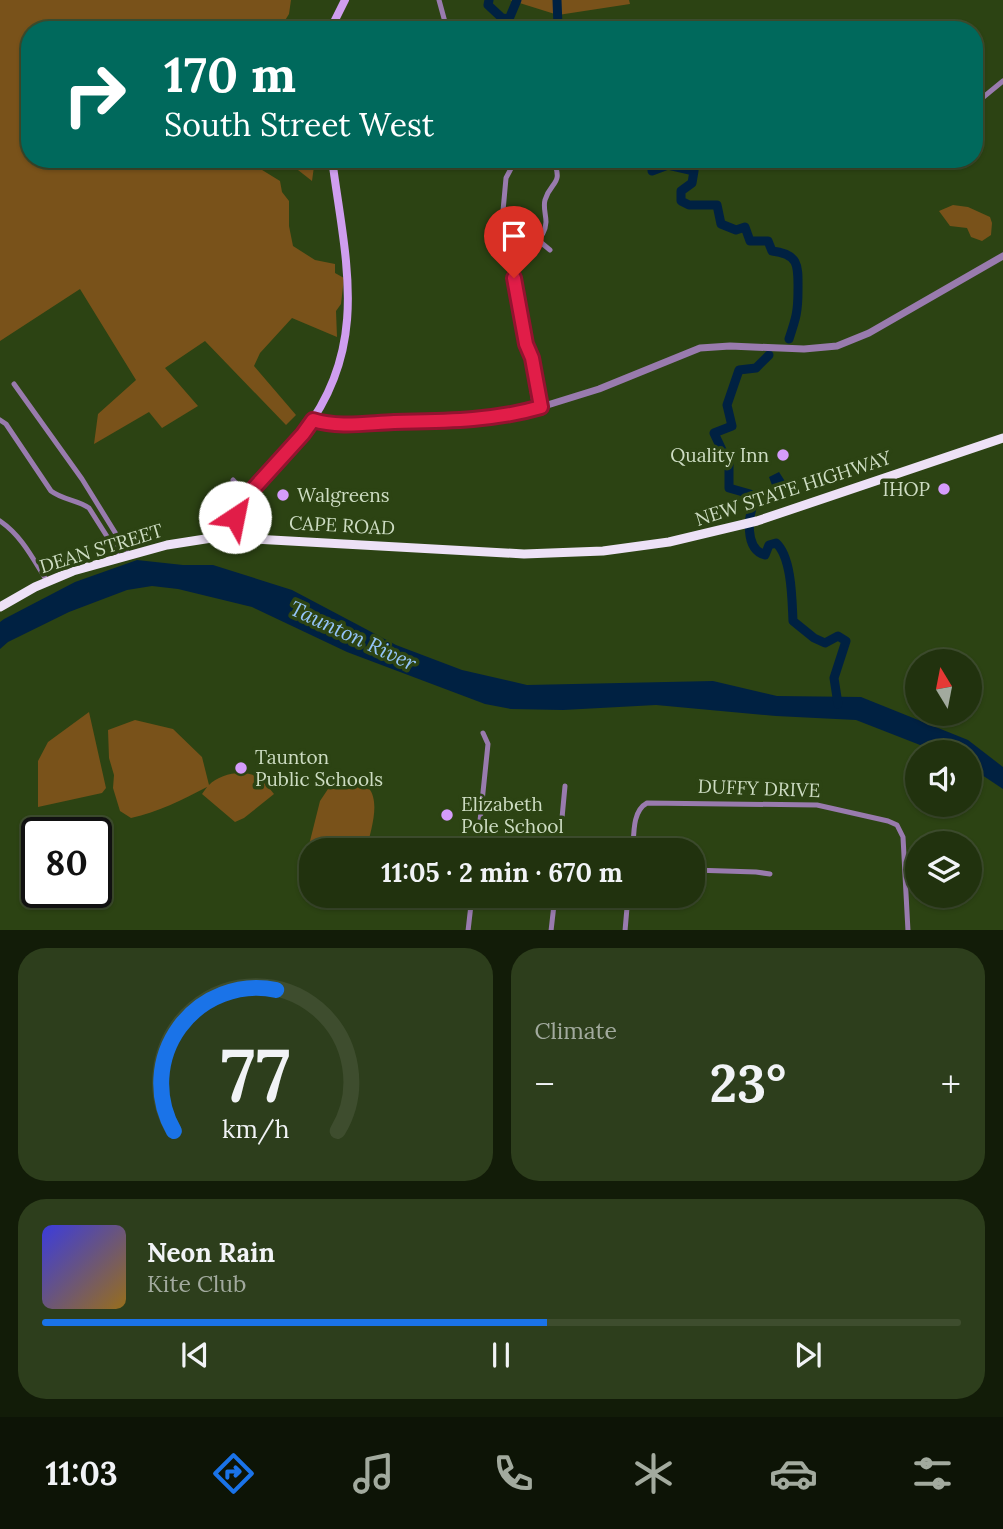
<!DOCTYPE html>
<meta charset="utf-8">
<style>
body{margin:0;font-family:Lora,serif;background:#2d3e1c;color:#f1f3f6;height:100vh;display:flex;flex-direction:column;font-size:26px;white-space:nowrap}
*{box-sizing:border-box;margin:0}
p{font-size:23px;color:#a2aa9e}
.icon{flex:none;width:38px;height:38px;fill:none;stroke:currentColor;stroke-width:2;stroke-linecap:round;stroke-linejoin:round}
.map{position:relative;height:930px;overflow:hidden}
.panel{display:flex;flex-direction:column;gap:18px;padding:18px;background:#121c08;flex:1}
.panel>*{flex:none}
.banner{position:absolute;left:21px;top:21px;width:962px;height:147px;border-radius:28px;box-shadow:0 2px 5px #0004,0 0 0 2px #3e4d2e;background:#00695c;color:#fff;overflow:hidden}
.needle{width:46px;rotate:350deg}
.buttons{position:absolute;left:905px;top:649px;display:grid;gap:14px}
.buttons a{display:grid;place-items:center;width:77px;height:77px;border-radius:50%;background:#21320e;box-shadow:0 2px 5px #0004,0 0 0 2px #3e4d2e;font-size:35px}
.speed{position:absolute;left:21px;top:817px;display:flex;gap:14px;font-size:35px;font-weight:700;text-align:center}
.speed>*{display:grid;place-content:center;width:91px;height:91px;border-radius:50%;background:#21320e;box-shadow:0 2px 5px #0004,0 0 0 2px #3e4d2e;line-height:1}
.speed .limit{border:4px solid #111;border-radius:10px;background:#fff;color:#111}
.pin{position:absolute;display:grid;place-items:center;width:60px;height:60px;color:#fff;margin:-72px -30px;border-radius:50% 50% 50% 0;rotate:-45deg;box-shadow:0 0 7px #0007}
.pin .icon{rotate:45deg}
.me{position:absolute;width:77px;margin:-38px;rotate:34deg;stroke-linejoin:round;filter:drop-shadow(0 0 5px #0008)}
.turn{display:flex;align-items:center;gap:24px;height:147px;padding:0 28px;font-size:32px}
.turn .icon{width:91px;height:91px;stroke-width:2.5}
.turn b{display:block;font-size:49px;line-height:60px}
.big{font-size:52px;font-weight:800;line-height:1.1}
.panel .tile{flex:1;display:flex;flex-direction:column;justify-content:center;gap:10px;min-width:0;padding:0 24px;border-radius:28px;background:#2d3e1c}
.panel .dial{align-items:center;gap:0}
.dial svg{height:182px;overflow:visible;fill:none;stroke:#3e4d2e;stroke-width:7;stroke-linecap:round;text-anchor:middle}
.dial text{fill:#f1f3f6;stroke:none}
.song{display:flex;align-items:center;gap:21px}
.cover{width:84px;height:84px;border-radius:10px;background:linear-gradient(135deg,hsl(240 70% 55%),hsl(40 70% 35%))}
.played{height:7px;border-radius:4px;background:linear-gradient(90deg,#1a73e8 55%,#3e4d2e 55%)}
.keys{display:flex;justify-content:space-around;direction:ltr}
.heat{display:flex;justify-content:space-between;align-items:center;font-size:38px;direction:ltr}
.panel .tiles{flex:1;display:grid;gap:18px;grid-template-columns:1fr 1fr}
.tile:last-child{grid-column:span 2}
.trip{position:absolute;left:299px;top:838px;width:406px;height:70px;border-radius:28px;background:#21320e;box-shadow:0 2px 5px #0004,0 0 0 2px #3e4d2e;font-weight:800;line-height:70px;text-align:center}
.dock{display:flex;height:112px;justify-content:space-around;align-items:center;background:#0d1406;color:#a2aa9e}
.dock .icon{width:49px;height:49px}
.dock .on{color:#1a73e8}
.dock b{font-size:32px;color:#f1f3f6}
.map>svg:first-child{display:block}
</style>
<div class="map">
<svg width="1003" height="931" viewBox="0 0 1003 931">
<rect width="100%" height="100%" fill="#2c4313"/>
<path fill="#79521a" d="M0 0H291L289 14 279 30H30V159H244L280 181 282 192 289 201V226L293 246 315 260 335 264V273L344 278 341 304 336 311 337 337 292 318 260 353 254 366 296 415 286 425 205 341 165 368 198 406 162 428 149 412 94 444 98 414 136 380 80 289 0 341Z
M510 0H629L630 4 558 15Z
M284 159H315L312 181Z
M953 205 968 207 990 217 992 223 991 235 982 241 971 237 967 228 950 226 939 211Z
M89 712 106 788 102 793 38 807V761L48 742Z
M135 720 173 729 202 757 209 785C220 774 243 769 258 777 264 780 270 789 274 794L244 818 235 822 202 794 207 787C182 800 158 812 131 818L120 811 113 788 114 775 109 758 108 730Z
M342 780C389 777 373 823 366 850H312V896H351C332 917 304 904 301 877L320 801 330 786Z"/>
<path fill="#002142" d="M779 472 788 486 775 493 769 477Z
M137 560 183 565H213L292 590 396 645 462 670 527 685 713 681 777 696 861 697 968 740 1003 767V789L970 767V752H938L856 720 776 716 656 705 563 710 511 709 485 704 347 652 252 607 178 589 152 586 127 590 69 612 8 642 0 649V622L4 619 75 582Z"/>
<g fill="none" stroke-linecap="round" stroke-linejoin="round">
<path stroke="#002142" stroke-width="9" d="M489 0 488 5 502 18 509 19 517 0
M557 0 558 26 560 30
M652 159V171L668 165 694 171 692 183 681 191V201L689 205H717L721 224 736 230 745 227 750 241H768L772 251C800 254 798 267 798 290 798 312 796 318 789 339
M769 355 756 368 739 370 727 405 732 426 714 433 729 465V488L750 494 755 500C748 515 744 549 765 555L769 545 776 543C792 557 792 601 793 621L814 638 825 643 838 636 846 641 834 678 838 704"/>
<path stroke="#997bae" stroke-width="5" d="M439 0 445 22
M975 104 1003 81
M516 159 506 178 503 211 535 409
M538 240 550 250
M509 250C526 246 545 243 546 222 546 215 543 207 545 200 551 180 564 186 553 159
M527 346 532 358 541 407
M14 384 82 479 129 555
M0 420 6 424 51 491C63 500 78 500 89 508L120 557
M233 480 246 494
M0 521C22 536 33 559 47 581
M477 850 488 744 483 733
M559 850 565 786
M633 850C634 835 632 811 647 803L817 805 888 821 897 825 903 837 908 931
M693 870 756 872 770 874
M468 931 472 896
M551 931 555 896
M625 931 628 896"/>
<path stroke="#997bae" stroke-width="7" d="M313 420 339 425 494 417 541 407 599 389 700 348 730 346 804 349 837 346 869 333 1003 256"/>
<path stroke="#cf9eef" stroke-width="8" d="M330 30 345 0
M218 537C240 497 276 469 303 433 371 345 345 259 332 159"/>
<path stroke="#ede1f6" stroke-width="9" d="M235 509 238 526 251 536
M0 607 35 587 73 571 167 545 218 537 524 554 603 551 669 542 757 521 1003 438"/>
</g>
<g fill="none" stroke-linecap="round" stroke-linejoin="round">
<g stroke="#92132f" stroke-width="18">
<path id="route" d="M235 517V509L303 434 313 420C339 428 367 423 394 422 444 421 493 421 541 407L532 358 526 344 514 278"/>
</g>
<use href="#route" stroke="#e11d48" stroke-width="12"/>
</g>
<g fill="#d59cfb" stroke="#2c4313" stroke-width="2.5">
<circle cx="783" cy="455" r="7"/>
<circle cx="944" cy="489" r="7"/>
<circle cx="283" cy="495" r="7"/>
<circle cx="241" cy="768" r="7"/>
<circle cx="447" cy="815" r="7"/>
</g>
<g text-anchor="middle" stroke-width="7" stroke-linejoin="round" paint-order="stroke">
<g font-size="19" fill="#cddcc2" stroke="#2c4313" text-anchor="start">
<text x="769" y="462" text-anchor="end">Quality Inn</text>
<text x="930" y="496" text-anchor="end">IHOP</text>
<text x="297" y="502">Walgreens</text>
<text x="255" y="764">Taunton<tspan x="255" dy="22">Public Schools</tspan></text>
<text x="461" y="811">Elizabeth<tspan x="461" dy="22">Pole School</tspan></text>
</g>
<g font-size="19" fill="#cddcc2" stroke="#2c4313">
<text transform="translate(793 488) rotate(-18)" y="7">NEW STATE HIGHWAY</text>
<text transform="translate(342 525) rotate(3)" y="7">CAPE ROAD</text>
<text transform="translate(101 548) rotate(-17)" y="7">DEAN STREET</text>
<text transform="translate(759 788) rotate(2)" y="7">DUFFY DRIVE</text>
</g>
<g font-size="21" font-style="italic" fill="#95c5fa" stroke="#2c4313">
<text transform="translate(353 636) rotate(25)" y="7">Taunton River</text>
</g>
</g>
</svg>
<div class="buttons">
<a><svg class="needle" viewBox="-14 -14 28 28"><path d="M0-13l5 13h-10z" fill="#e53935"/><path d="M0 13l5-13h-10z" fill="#a2aa9e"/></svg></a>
<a><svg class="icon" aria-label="sound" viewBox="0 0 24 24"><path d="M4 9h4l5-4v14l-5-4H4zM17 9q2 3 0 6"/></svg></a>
<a><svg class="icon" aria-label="layers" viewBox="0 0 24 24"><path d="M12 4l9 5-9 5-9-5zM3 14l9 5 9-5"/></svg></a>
</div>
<div class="speed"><div class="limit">80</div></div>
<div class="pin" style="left:514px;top:278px;background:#d93025"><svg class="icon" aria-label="arrive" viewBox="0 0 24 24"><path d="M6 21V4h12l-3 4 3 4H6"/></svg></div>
<svg class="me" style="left:235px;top:517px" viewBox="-20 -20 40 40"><circle r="19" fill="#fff"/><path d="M0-13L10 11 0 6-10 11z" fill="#e11d48"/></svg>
<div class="trip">11:05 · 2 min · 670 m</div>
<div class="banner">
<div class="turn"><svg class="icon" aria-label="right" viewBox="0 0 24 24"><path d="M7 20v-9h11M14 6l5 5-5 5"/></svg><div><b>170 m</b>South Street West</div></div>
</div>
</div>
<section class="panel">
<div class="tiles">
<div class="tile dial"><svg viewBox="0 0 100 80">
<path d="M14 69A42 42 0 1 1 86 69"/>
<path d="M14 69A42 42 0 0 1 59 7" stroke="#1a73e8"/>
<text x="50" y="56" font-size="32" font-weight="700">77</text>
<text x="50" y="72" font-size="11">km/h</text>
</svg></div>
<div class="tile"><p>Climate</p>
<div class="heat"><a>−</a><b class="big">23°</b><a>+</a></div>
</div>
<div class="tile">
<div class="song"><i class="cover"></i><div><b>Neon Rain</b><p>Kite Club</p></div></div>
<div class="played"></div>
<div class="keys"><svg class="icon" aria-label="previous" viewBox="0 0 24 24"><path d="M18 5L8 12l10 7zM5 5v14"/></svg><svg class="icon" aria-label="pause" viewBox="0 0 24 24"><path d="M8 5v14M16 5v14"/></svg><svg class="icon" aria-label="next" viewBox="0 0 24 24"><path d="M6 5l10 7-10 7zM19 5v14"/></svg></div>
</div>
</div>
</section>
<nav class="dock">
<b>11:03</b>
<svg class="icon on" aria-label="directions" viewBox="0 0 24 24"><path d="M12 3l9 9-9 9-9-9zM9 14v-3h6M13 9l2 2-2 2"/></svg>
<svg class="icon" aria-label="music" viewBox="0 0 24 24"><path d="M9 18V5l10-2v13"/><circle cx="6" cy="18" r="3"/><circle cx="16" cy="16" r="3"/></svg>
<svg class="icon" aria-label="phone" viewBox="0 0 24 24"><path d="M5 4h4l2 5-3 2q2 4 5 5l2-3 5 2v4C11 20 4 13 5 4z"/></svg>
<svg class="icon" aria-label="climate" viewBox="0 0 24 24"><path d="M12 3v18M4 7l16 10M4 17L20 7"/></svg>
<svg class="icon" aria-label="car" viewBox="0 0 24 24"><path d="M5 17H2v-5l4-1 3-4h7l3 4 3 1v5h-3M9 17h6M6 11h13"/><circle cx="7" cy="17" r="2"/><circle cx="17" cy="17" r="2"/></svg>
<svg class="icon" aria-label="filters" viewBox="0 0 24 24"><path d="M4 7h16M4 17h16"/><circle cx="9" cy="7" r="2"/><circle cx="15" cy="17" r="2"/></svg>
</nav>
